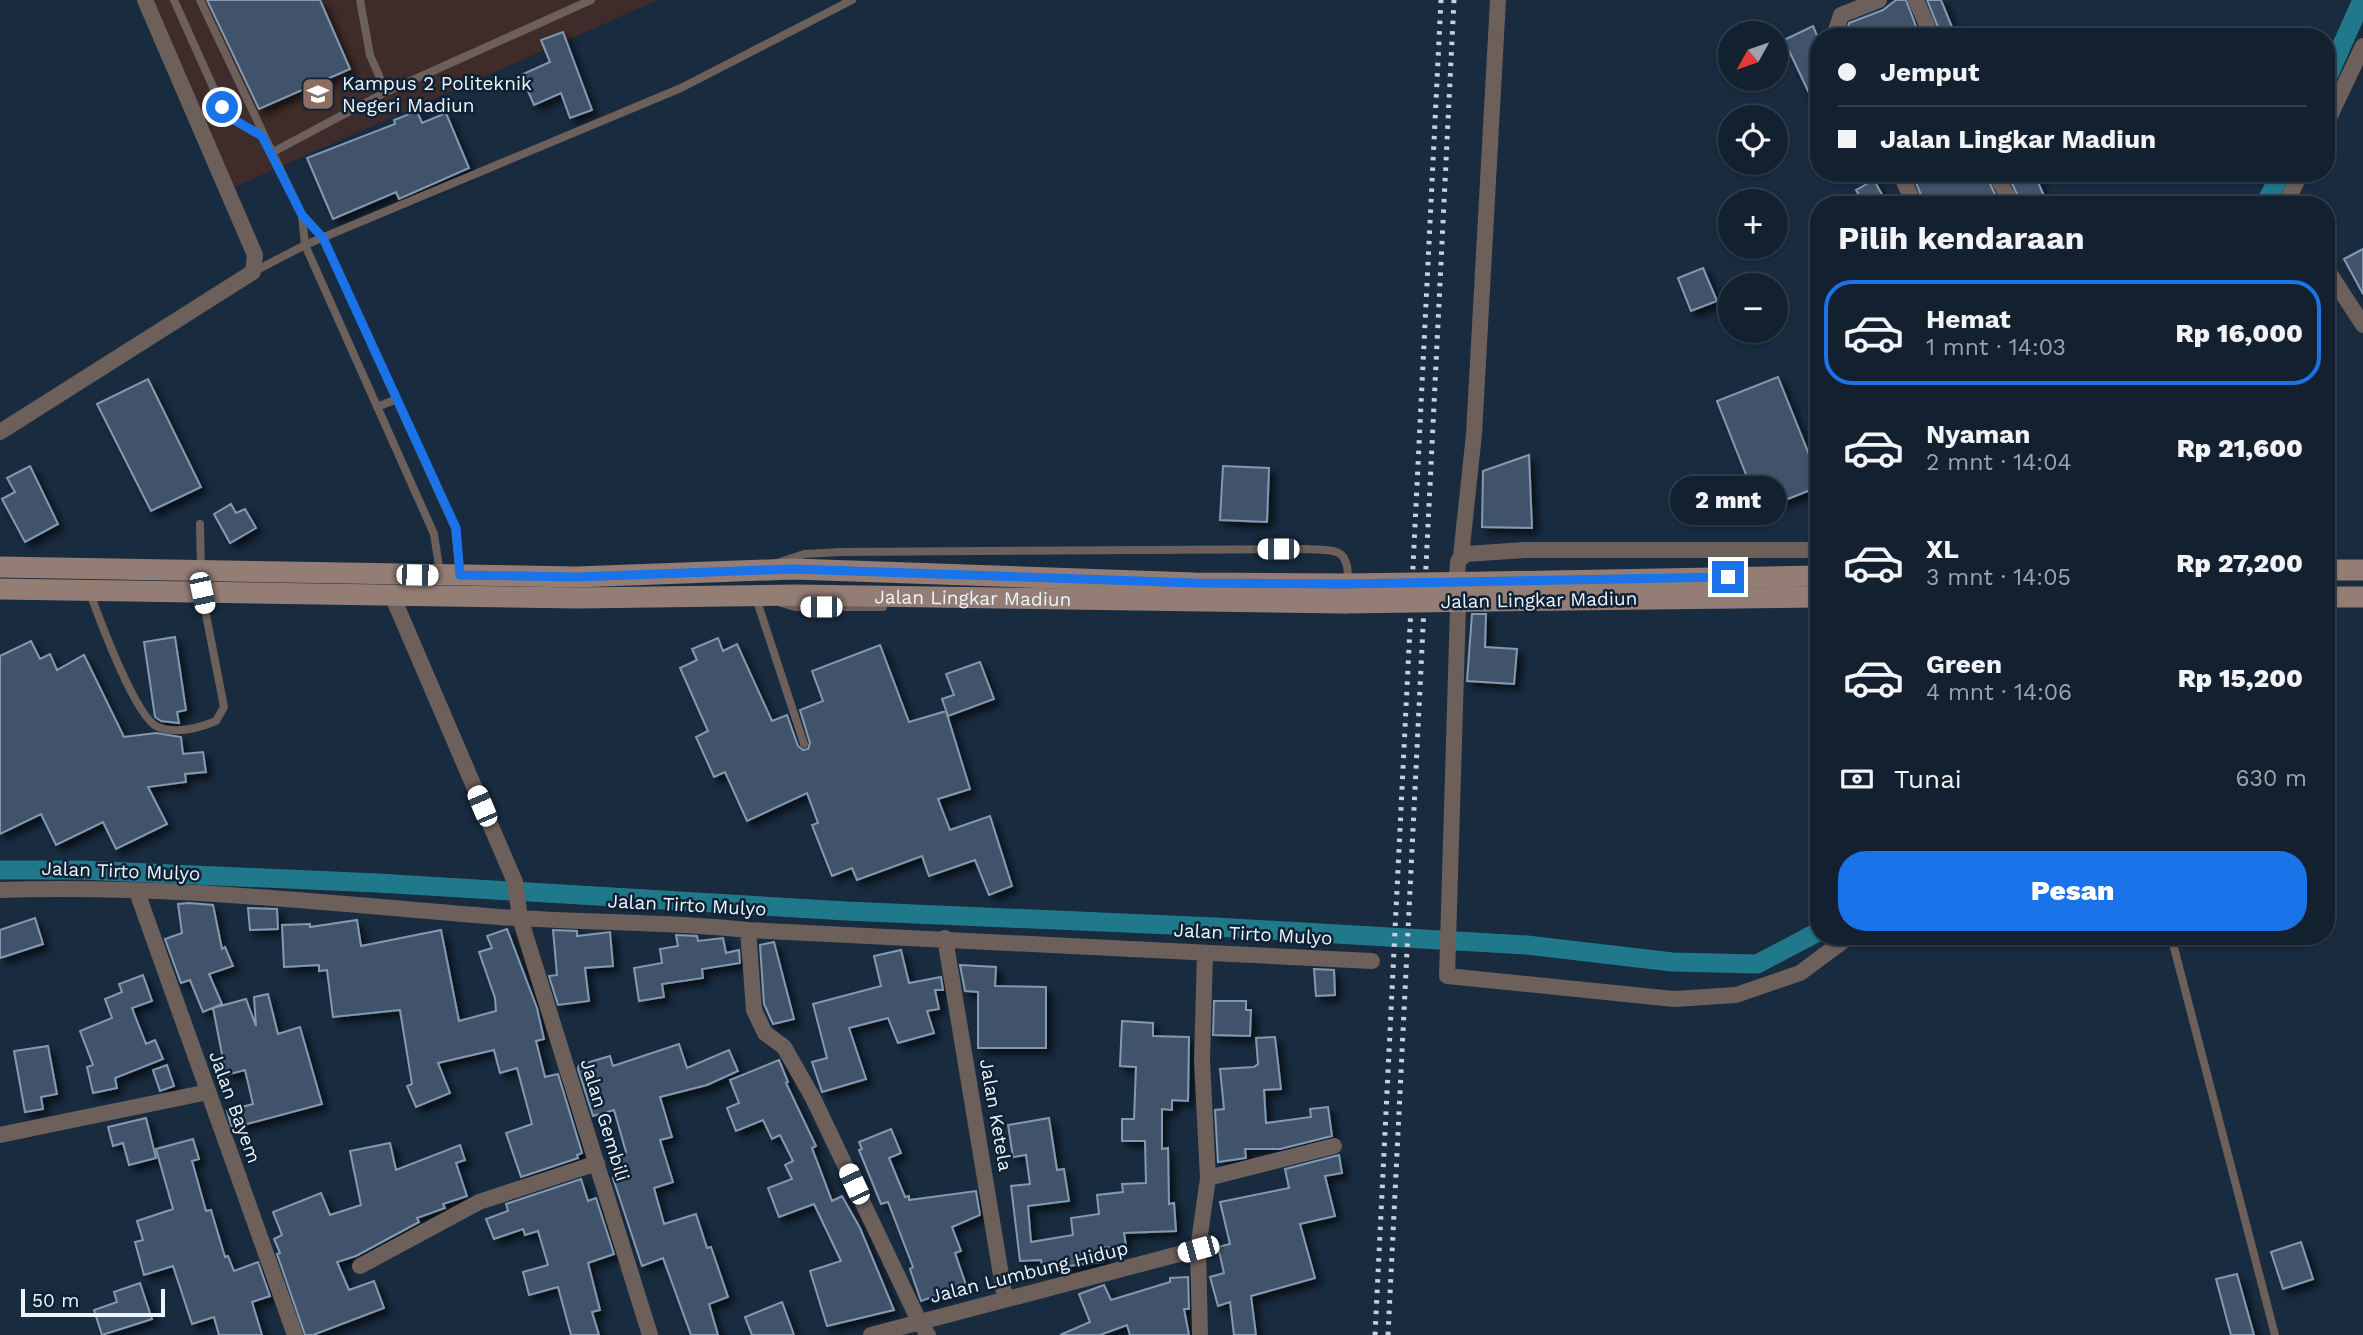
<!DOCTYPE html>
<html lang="id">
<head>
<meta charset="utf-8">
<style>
	body { margin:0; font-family:"Work Sans",sans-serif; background:#1b2837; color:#f1f3f6; height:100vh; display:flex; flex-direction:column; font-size:26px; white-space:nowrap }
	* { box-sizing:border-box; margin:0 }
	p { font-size:23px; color:#9ca3aa }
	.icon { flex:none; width:38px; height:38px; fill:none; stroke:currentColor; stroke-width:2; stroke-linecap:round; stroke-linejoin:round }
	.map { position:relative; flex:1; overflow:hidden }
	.details { position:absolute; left:1810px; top:196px; width:525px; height:749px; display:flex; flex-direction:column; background:#12202f; border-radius:28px; box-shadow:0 2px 5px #0004,0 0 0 2px #313e4b }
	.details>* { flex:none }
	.guide { position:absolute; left:1810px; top:28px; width:525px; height:154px; border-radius:28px; box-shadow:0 2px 5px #0004,0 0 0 2px #313e4b; display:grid; align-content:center; height:154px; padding:0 28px; background:#12202f }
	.needle { width:46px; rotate:230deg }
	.controls { position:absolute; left:1718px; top:21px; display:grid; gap:14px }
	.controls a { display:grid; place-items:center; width:70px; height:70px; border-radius:50%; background:#12202f; box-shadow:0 2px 5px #0004,0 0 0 2px #313e4b; font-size:35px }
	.scale { position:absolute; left:21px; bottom:18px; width:144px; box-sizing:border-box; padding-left:7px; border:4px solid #edf4fc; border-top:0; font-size:19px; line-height:24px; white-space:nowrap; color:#edf4fc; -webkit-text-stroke:5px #0f2134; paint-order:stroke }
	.end { position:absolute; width:32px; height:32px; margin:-16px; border:9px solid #1a73e8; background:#fff; box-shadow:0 0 0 4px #fff }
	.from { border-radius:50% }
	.bubble { position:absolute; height:49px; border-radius:24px; background:#12202f; box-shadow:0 2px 5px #0004,0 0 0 2px #313e4b; font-size:23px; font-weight:800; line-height:49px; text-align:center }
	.car { position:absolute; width:21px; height:42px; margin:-21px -10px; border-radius:9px; box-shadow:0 0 5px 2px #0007; background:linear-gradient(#fff 24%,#345 0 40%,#fff 0 76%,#345 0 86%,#fff 0) }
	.guide b { display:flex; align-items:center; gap:24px; height:66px; font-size:26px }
	.guide b+b { border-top:2px solid #313e4b }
	.guide i { width:18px; height:18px; background:#f1f3f6 }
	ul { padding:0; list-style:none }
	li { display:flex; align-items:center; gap:21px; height:105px; margin:0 14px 10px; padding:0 14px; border:4px solid transparent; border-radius:28px }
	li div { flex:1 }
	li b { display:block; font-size:26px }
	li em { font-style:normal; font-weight:800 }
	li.current { border-color:#1a73e8 }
	li>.icon { width:63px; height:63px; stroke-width:1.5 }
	h2 { padding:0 28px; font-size:32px; line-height:84px }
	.pay { display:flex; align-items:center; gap:18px; height:77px; padding:0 28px; font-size:26px }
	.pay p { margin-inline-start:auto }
	.primary-button { display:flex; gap:14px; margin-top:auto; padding:14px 28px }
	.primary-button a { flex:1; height:80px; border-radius:28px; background:#1a73e8; color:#fff; font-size:28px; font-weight:800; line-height:80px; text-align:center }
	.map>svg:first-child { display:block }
</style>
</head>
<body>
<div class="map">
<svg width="2363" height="1335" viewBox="0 0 2363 1335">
	<defs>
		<filter id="shadow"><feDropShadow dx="5.5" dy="5.5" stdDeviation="3.5" flood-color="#0009"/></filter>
	</defs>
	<rect width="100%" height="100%" fill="#182b3f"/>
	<!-- education -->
	<path fill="#3f2b29" d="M151,0H658L232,188Z"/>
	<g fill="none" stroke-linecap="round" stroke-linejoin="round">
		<!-- canal -->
		<path stroke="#20798b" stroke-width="19" d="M2326,81L2362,0
			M2264,205L2282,173
			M0,870H82L378,883L846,911L1216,927L1527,945L1672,962L1757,964L1818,932"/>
	</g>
	<!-- building -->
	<path fill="#40536a" stroke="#8399b2" stroke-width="2" filter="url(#shadow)" d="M207,0H320L350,69L259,109Z
		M1896,0H1906L1920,37H1845L1849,23L1883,10Z
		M1927,0H1941L1956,37H1942Z
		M1813,26L1818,38V112L1784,40Z
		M563,32L592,110L570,118L561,93L534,105L521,75L550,62L541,40Z
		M417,111L422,123L446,113L469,168L399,199L396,192L333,219L307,158L395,124L394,120Z
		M1912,173H1985L2000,205H1925Z
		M2007,173H2034L2048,205H2022Z
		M1874,180L1885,200L1898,195L1903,205H1865L1856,190Z
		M2363,249V294L2344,259Z
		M1703,268L1717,301L1691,311L1678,278Z
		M1778,377L1818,477V487L1760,510L1717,401Z
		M148,379L201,487L151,511L97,404Z
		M1529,455L1532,528L1482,527L1483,471Z
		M30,466L58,524L25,542L2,499L15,492L7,478Z
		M1223,466L1269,468L1267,522L1220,520Z
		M231,504L236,513L245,509L256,528L230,543L214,514Z
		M1472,614H1486L1485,647L1517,649L1514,684L1467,681Z
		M175,637L186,710L177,712L179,723L161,721L155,717L144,642Z
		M718,638L723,651L737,644L772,721L787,715L798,746L803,750L808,749L810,743L800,710L823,701L812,671L880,645L909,722L946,711L970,789L938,799L950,830L990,816L1012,886L989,895L975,860L929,876L922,856L857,880L852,868L832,876L812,825L818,823L807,793L747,821L725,772L714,777L696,737L708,731L680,668L697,660L692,649Z
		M31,641L40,659L50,654L57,670L84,655L124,737L156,733L181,737L183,754L203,752L206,772L185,774L186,782L148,787L167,824L116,849L103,822L56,845L41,814L0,834V656Z
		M980,662L994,699L948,716L942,699L954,695L946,674Z
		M189,903L213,905L222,949L225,947L233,966L209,974L222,1004L203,1012L190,980L181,983L165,939L182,933L178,904Z
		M248,908L277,909L278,929L250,930Z
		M35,918L43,944L0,958V930Z
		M357,920L361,946L441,930L459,1021L496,1011L495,998L479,952L492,948L487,936L507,929L537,1008L544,1039L536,1041L545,1077L558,1074L582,1153L577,1155L578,1158L521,1177L506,1133L532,1124L517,1068L500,1073L494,1050L438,1063L450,1093L416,1107L407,1086L412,1084L400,1010L333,1017L327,970L319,971V965L284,967L282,925L310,924V927Z
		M553,930L577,931V936L610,932L613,966L585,968L589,1001L558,1005L549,976L557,975Z
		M676,935L697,936L698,941L723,938L726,953L739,950L740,963L702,969L703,978L662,984L664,997L639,1001L634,968L662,963L660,949L678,946Z
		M774,942L794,1019L773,1024L764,1004L760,945Z
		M901,950L909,983L941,977L943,990H935L939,1009L927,1011L934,1033L898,1043L888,1018L849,1028L866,1079L822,1092L812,1062L827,1058L813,1004L881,986L874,956Z
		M960,965L996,967L995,986L1046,987V1048H978V992L965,991Z
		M1314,969L1334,970L1335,995L1316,996Z
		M143,975L152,1001L132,1008L146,1044L155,1040L163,1059L115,1078L117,1088L93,1093L87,1067L93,1065L80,1031L112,1018L105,999L122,992L119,984Z
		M268,994L278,1034L300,1027L322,1104L232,1128L227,1111L253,1104L245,1070L226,1075L213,1008L246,999L256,1026L254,997Z
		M1214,1001H1246V1010H1251L1250,1036L1213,1035Z
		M1122,1021L1153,1023V1036L1189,1037L1188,1101L1172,1100V1110L1162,1109V1149L1168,1148L1169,1204L1174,1203L1176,1231L1124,1233L1126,1246L1101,1248L1103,1262L1043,1269L1041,1260L1020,1261L1011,1186L1030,1184L1026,1155L1013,1157L1008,1125L1049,1118L1057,1170L1064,1169L1069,1201L1028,1206L1031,1242L1073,1235L1071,1218L1099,1214L1097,1195L1123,1192L1122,1184L1146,1183L1145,1141H1122V1119H1134L1136,1067L1120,1066Z
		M1275,1037L1281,1089L1264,1090L1266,1123L1311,1117L1310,1109L1328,1107L1332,1136L1280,1149H1245L1246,1158L1218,1162L1215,1110L1224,1109L1220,1069L1254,1067L1258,1064L1256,1038Z
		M679,1044L687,1068L729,1050L738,1071L707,1085L660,1097L672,1137L660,1140L673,1182L654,1188L664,1224L696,1214L707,1248L711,1247L728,1297L709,1304L718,1335H691L663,1258L642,1266L613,1178H616L610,1156L626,1152L614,1110L593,1116L578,1069L579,1065L610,1056L613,1066Z
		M48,1046L57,1094L41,1097L43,1109L25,1112L14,1051Z
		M779,1060L788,1082L786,1083L816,1146L812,1148L832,1201L842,1196L860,1228L894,1310L827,1326L810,1271L841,1261L814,1204L779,1217L768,1188L792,1179L785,1165L793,1161L780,1135L772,1139L763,1120L736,1131L727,1108L739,1103L730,1080Z
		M167,1065L174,1086L160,1091L153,1070Z
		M146,1118L156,1158L129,1165L123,1143L113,1146L108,1127Z
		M891,1129L901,1153L889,1158L905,1197L909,1196V1200L976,1191L980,1215L952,1227L961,1251L955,1253L966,1285L921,1301L910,1269L913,1267L888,1202L881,1204L859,1150L862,1149L859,1142Z
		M193,1139L199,1159L192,1161L206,1211L211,1210L225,1257L228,1256L234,1271L258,1262L270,1296L252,1302L262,1335H219L214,1317L192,1324L173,1266L144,1275L135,1242L143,1240L137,1221L173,1209L156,1149Z
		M390,1143L396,1170L460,1145L465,1160L456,1163L467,1196L443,1204L445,1208L417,1218L419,1222L356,1256L337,1262L349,1290L374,1281L384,1308L313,1335H305L277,1254L280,1253L274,1239L282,1235L273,1212L321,1193L330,1215L361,1205L350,1151Z
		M1339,1155L1342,1173L1325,1176L1335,1216L1300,1224L1315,1278L1251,1296L1256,1335H1234L1230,1302L1218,1306L1210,1277L1224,1273L1218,1247L1230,1244L1220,1202L1289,1188L1285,1169Z
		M581,1179L588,1201L596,1198L614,1254L588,1263L600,1310L592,1312L599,1335H571L558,1287L529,1295L523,1272L548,1265L538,1231L525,1235L523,1229L494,1239L486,1219L508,1211L506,1204Z
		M2301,1242L2313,1279L2283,1289L2271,1252Z
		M2237,1274L2254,1335H2231L2216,1279Z
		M1188,1277L1189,1309H1184L1189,1335H1130L1127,1325L1100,1335H1060L1090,1322L1079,1294L1104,1285L1111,1300L1170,1282V1278Z
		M140,1283L152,1319L102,1335L94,1310L117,1302L114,1292Z
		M782,1302L794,1335H752L745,1317Z"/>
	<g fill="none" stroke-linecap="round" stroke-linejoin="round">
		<!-- lane -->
		<path stroke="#6d5f5a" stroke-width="8" d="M174,0L222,107L236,121L262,136
			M200,0L302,215L323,238L455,528L460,574
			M360,0L370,55L386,92
			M271,153L386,92L591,0
			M302,215L305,245L434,534L440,573
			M253,272L305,245L681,88L852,0
			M377,407L397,399
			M200,524L201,571
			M777,563L804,554L841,552L1305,549C1334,551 1349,546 1348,581
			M90,593C99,618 136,719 158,727C176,734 199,728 216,721L224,707L202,594
			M756,598L804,744
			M781,603L795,607H883
			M2171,936L2275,1335"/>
		<!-- street -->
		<path stroke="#6d5f5a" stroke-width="16" d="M1916,0L1932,37
			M1834,37L1841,15L1879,0
			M2326,124L2363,46
			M1900,173L1915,205
			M1995,173L2012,205
			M2285,205L2301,173
			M2326,268L2363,325
			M0,432L253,272L255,255L145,0
			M1461,556L1474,434L1498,0
			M1456,591L1458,561L1466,554L1525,550H1818
			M391,593L515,882L520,918L650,1335
			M1458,607L1447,976L1674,999L1736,995L1800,973L1850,936
			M0,890C166,884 334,904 499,917C582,923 665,921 748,930L1372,961
			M137,892L295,1335
			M748,930L754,1010L765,1033L784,1047L813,1098L919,1321L928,1335
			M945,938L1005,1299
			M0,1135L208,1092
			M1208,1178L1334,1146
			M360,1266L479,1202L597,1163
			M871,1335L1198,1249
			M1200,1335L1198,1249L1208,1178L1202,1061L1205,953"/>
		<!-- secondary -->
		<g stroke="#937d75" stroke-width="21">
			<path d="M0,567L576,577L794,569L1195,583L1345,584"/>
			<path d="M2326,570H2363"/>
			<path d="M1491,582L1818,576"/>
			<path id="s1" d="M0,589L579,598L796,595L1345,603"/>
			<path d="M2326,597H2363"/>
			<path d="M1486,601L1818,597"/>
		</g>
		<!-- rail -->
		<path stroke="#c8d1db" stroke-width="5" stroke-dasharray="3.5 7" stroke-linecap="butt" d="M1375,1335L1441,0
			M1388,1335L1454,0"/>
		<!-- secondary-bridge -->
		<path stroke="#937d75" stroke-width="21" d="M1345,584L1491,582
			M1345,603L1486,601"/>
	</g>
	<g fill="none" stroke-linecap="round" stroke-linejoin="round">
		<!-- route -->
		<path stroke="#1a73e8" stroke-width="9" d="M222,107L236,121L262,136L302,215L323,238L456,528L460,575L576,577L794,569L1195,583L1345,584L1728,577"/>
	</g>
	<!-- icons -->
	<defs>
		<symbol id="university-square" viewBox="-11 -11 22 22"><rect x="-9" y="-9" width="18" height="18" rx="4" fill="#8d6e63" stroke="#0f2134"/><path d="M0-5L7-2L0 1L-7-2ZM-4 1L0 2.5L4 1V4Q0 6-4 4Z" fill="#fff"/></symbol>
	</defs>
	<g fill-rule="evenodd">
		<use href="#university-square" x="299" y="75" width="38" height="38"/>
	</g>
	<g text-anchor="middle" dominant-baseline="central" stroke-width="5" stroke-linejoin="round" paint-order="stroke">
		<!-- poi labels -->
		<g font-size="19" fill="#edf4fc" stroke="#0f2134" text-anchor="start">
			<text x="342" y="83">Kampus 2 Politeknik<tspan x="342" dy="22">Negeri Madiun</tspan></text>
		</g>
		<!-- street labels -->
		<g font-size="19" fill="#edf4fc" stroke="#0f2134">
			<text stroke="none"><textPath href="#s1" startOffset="973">Jalan Lingkar Madiun</textPath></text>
			<text transform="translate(1539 600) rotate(-1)">Jalan Lingkar Madiun</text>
			<text transform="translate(121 871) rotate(2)">Jalan Tirto Mulyo</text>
			<text transform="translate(687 905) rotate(3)">Jalan Tirto Mulyo</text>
			<text transform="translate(1253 934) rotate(3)">Jalan Tirto Mulyo</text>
			<text transform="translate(235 1107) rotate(70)">Jalan Bayem</text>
			<text transform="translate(996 1115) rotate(80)">Jalan Ketela</text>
			<text transform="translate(605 1120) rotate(73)">Jalan Gembili</text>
			<text transform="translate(1029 1272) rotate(-14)">Jalan Lumbung Hidup</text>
		</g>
	</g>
</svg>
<div class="controls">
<a><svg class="needle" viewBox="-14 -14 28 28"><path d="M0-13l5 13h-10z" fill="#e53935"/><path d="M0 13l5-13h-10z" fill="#9ca3aa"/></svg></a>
<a><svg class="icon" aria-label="locate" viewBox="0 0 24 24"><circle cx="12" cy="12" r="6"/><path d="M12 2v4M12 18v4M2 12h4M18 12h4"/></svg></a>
<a>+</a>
<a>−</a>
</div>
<div class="scale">50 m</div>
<i class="end from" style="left:222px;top:107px"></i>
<i class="end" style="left:1728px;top:577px"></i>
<div class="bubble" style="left:1670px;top:476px;width:116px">2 mnt</div>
<i class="car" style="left:1278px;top:549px;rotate:270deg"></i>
<i class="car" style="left:417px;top:575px;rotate:91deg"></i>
<i class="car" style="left:202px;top:593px;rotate:168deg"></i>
<i class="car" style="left:821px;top:607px;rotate:270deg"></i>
<i class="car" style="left:482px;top:806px;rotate:337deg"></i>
<i class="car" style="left:854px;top:1184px;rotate:335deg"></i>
<i class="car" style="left:1198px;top:1249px;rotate:255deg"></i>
<div class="guide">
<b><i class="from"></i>Jemput</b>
<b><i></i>Jalan Lingkar Madiun</b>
</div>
<section class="details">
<h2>Pilih kendaraan</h2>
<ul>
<li class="current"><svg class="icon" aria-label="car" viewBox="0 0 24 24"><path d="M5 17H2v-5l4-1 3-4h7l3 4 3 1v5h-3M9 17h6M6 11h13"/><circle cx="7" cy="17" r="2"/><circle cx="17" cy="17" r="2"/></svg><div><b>Hemat</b><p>1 mnt · 14:03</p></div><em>Rp 16,000</em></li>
<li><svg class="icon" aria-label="car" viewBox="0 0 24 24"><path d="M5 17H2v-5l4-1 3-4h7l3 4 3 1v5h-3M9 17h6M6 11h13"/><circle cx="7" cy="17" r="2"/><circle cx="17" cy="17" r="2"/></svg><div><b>Nyaman</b><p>2 mnt · 14:04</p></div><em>Rp 21,600</em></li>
<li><svg class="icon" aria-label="car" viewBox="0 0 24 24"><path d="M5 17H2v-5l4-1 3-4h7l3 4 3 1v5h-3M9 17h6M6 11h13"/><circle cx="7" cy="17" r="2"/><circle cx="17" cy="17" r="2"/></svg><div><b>XL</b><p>3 mnt · 14:05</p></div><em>Rp 27,200</em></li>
<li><svg class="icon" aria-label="car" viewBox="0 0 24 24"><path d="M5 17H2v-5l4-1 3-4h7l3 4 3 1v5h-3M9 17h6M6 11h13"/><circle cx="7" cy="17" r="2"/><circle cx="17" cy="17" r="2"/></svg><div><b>Green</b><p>4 mnt · 14:06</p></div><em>Rp 15,200</em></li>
</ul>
<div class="pay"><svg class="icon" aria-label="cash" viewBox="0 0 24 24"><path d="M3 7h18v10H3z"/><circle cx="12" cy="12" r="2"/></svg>Tunai<p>630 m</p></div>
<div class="primary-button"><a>Pesan</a></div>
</section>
</div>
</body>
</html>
